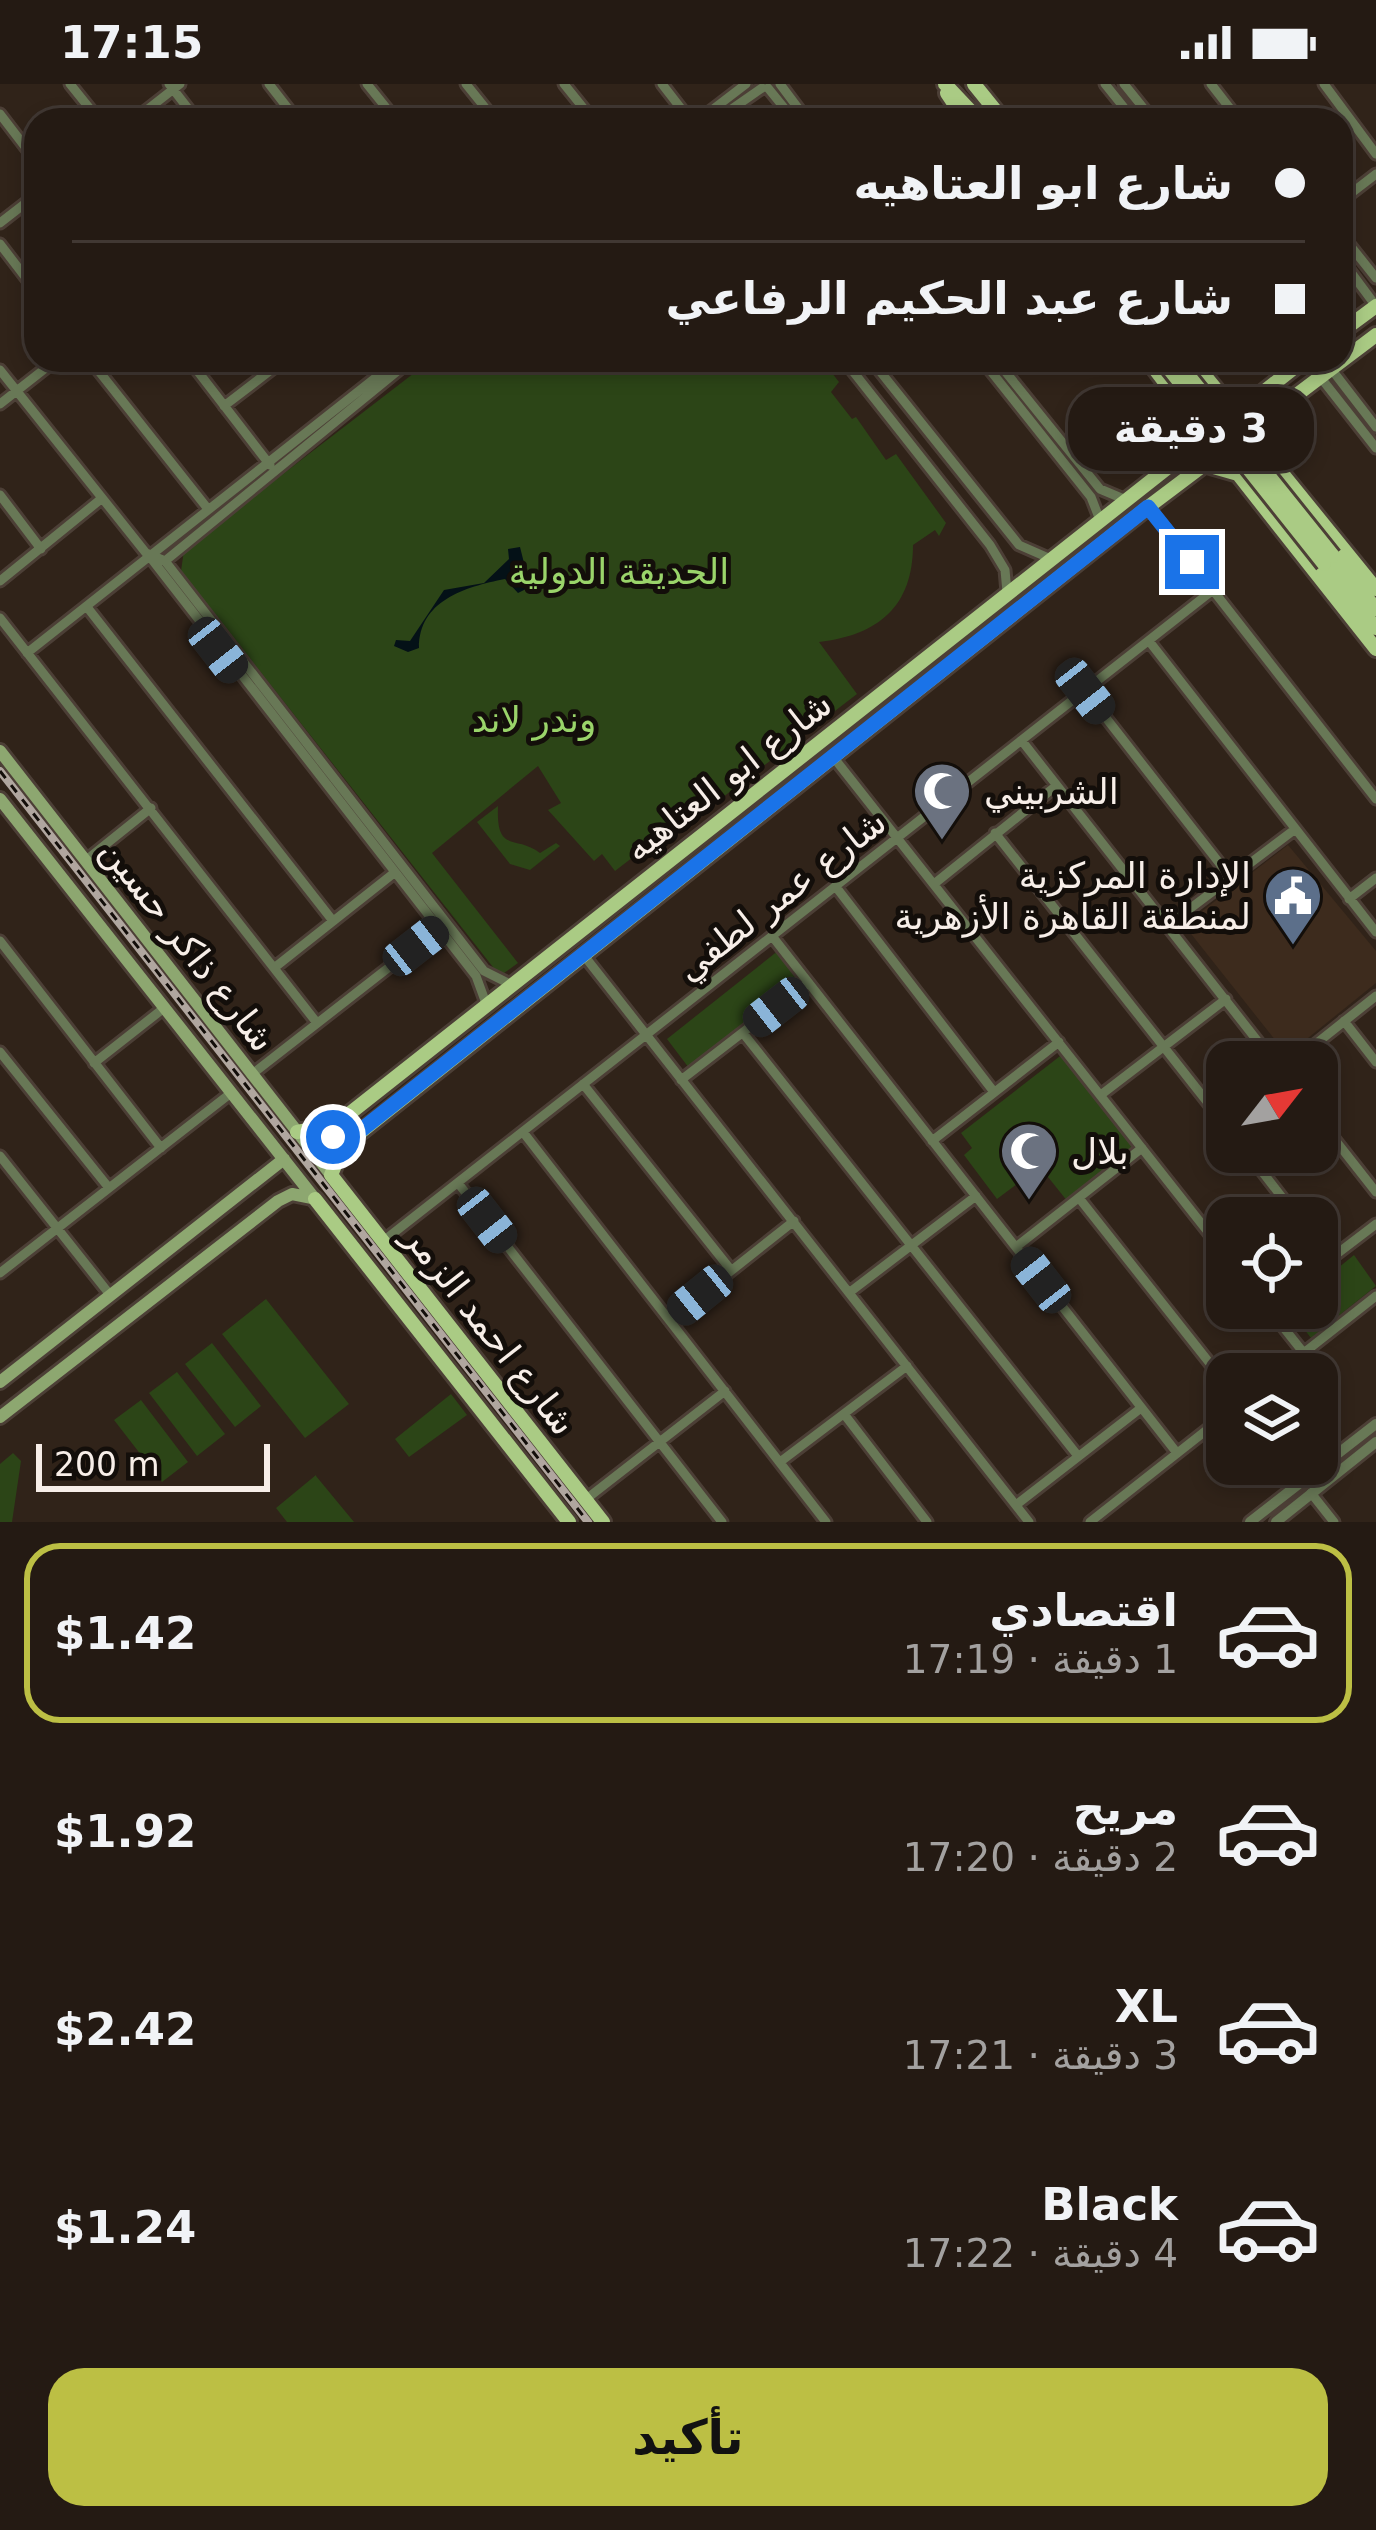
<!DOCTYPE html>
<html lang="ar">
<head>
<meta charset="utf-8">
<style>
	body { margin:0; font-family:"DejaVu Sans",Vazirmatn,sans-serif; background:#302721; color:#f1f3f6; direction:rtl; height:100vh; display:flex; flex-direction:column; font-size:45px; white-space:nowrap }
	* { box-sizing:border-box; margin:0 }
	p { font-size:39px; color:#a3a1a0 }
	.icon { flex:none; width:66px; height:66px; fill:none; stroke:currentColor; stroke-width:2; stroke-linecap:round; stroke-linejoin:round }
	.map { position:relative; height:1438px; overflow:hidden; direction:ltr }
	.side { display:flex; flex-direction:column; background:#241a13; flex:1 }
	.side>* { flex:none }
	.banner { position:absolute; left:24px; top:24px; width:1329px; height:264px; border-radius:36px; box-shadow:0 6px 18px #0003,0 0 0 3px #413833; direction:rtl; display:grid; align-content:center; height:264px; padding:0 48px; background:#241a13 }
	.needle { width:78px; rotate:59deg }
	.controls { position:absolute; left:1206px; top:957px; display:grid; gap:24px }
	.controls a { display:grid; place-items:center; width:132px; height:132px; border-radius:24px; background:#241a13; box-shadow:0 6px 18px #0003,0 0 0 3px #413833; font-size:60px }
	.scale { position:absolute; left:36px; bottom:30px; width:234px; box-sizing:border-box; padding-left:12px; border:6px solid #f7eee8; border-top:0; font-size:33px; line-height:42px; white-space:nowrap; color:#f7eee8; -webkit-text-stroke:9px #130e0a; paint-order:stroke }
	.end { position:absolute; width:54px; height:54px; margin:-27px; border:15px solid #1a73e8; background:#fff; box-shadow:0 0 0 6px #fff }
	.from { border-radius:50% }
	.bubble { position:absolute; height:84px; border-radius:36px; background:#241a13; box-shadow:0 6px 18px #0003,0 0 0 3px #413833; font-size:39px; font-weight:800; line-height:84px; text-align:center; direction:rtl }
	.car { position:absolute; width:36px; height:72px; margin:-36px -18px; border-radius:15px; box-shadow:0 0 9px 3px #0007; background:linear-gradient(#222 24%,#8ab4d8 0 40%,#222 0 76%,#8ab4d8 0 86%,#222 0) }
	.banner b { display:flex; align-items:center; gap:42px; height:114px; font-size:45px }
	.banner b+b { border-top:3px solid #413833 }
	.banner i { width:30px; height:30px; background:#f1f3f6 }
	ul { padding:21px 0 0; list-style:none }
	li { display:flex; align-items:center; gap:36px; height:180px; margin:0 24px 18px; padding:0 24px; border:6px solid transparent; border-radius:36px }
	li div { flex:1 }
	li b { display:block; font-size:45px }
	li em { font-style:normal; font-weight:800 }
	li.on { border-color:#bcbf44 }
	li>.icon { width:108px; height:108px; stroke-width:1.5 }
	.primary-button { display:flex; gap:24px; margin-top:auto; padding:24px 48px }
	.primary-button a { flex:1; height:138px; border-radius:36px; background:#bcbf44; color:#111; font-size:48px; font-weight:800; line-height:138px; text-align:center }
	.status { display:flex; justify-content:space-between; align-items:center; height:84px; padding:0 60px; background:#241a13; direction:ltr }
	.status svg { height:33px; fill:currentColor }
	.map>svg:first-child { display:block }
</style>
</head>
<body>
<div class="status"><b>17:15</b><svg viewBox="0 0 49 12"><path d="M0 12V9h3v3zM5 12V6h3v6zM10 12V3h3v9zM15 12V0h3v12zM26 1h20v11H26zM47 4h2v5h-2z"/></svg></div>
<div class="map">
<svg width="1376" height="1438" viewBox="0 0 1376 1438">
	<rect width="100%" height="100%" fill="#302319"/>
	<!-- built -->
	<path fill="#3d2b1d" d="M1288,761L1376,867V899L1287,971L1188,846V838Z"/>
	<!-- green -->
	<path fill="#2c4517" d="M431,276H822L839,298L831,308L852,335L856,333L886,376L896,370L946,439L939,452L935,446L913,461C913,522 879,551 819,558L857,610L692,737L685,733L615,787L602,770L594,777L548,726L561,719L538,682L432,769L518,879L500,892L181,487L184,466Z
		M498,722C496,771 516,750 540,769L556,759L560,762L530,786L510,780L477,738Z
		M779,866L803,899L692,988L667,955Z
		M1064,969L1137,1065L1068,1118L1040,1083L997,1115L964,1071L972,1064L961,1049Z
		M1354,1171L1376,1202L1311,1254L1288,1224H1317V1201Z
		M266,1215L349,1320L305,1354L222,1250Z
		M212,1259L261,1322L235,1343L185,1280Z
		M177,1288L225,1350L197,1372L149,1309Z
		M451,1310L467,1331L409,1373L395,1355Z
		M141,1316L188,1378L162,1398L114,1336Z
		M13,1369L21,1377L12,1438H0V1380Z
		M316,1391V1392L354,1438H287L276,1424Z"/>
	<!-- water -->
	<path fill="#041117" d="M520,463L530,503L518,509L505,495C464,503 419,517 419,564L408,568L394,562L396,556L410,557L444,506L484,499L509,475L508,465Z"/>
	<g fill="none" stroke-linecap="round" stroke-linejoin="round">
		<defs>
			<path id="minor" d="M70,0L99,36
				M169,0L197,36
				M269,0L297,36
				M367,0L396,36
				M466,0L495,36
				M564,0L593,36
				M662,0L690,36
				M780,0L807,36
				M1105,0L1134,36
				M1124,0L1153,36
				M1211,0L1239,36
				M1324,0L1376,70
				M768,4L794,36
				M0,30L36,77
				M134,36L180,0
				M699,36L746,0
				M716,36L762,4
				M1341,117L1376,90
				M0,139L36,111
				M1341,150L1376,194
				M0,160L36,207
				M1341,175L1376,222
				M90,276L208,425
				M189,276L270,381
				M844,276L990,461L1005,486L1007,508
				M871,276L1019,461L1051,475
				M982,276L1091,413L1100,436
				M996,276L1100,405L1126,416
				M0,286L146,469L165,477L484,887L512,901
				M1332,286L1376,343
				M1321,294L1376,364
				M0,320L56,276
				M224,322L284,276
				M0,411L41,465
				M1148,423L1376,715
				M150,473L476,892L487,922
				M165,477L411,276
				M0,497L101,415
				M87,523L333,837
				M0,534L317,939
				M1149,557L1376,848
				M27,569L398,276
				M1085,607L1231,794
				M1022,657L1274,978
				M834,674L1227,1172
				M995,749L1227,1043
				M85,777L151,724
				M934,800L1056,702
				M836,803L994,1008
				M1349,815L1376,794
				M1167,842L1294,746
				M772,852L1177,1369
				M0,857L161,1064
				M582,869L1029,1438
				M274,884L394,789
				M1344,937L1376,978
				M743,949L1078,1372
				M0,968L109,1104
				M1293,978L1376,912
				M94,979L164,924
				M251,991L438,845
				M681,996L808,898
				M583,1000L731,1186
				M1102,1010L1226,915
				M1317,1033L1376,1108
				M523,1048L826,1438
				M932,1057L1059,958
				M1247,1068L1298,1134
				M0,1072L111,1212
				M458,1099L722,1438
				M1079,1114L1227,1301
				M382,1158L1213,506
				M1317,1158L1330,1175
				M1016,1163L1142,1064
				M1317,1185L1376,1140
				M0,1189L231,1009
				M850,1208L976,1112
				M1268,1224L1303,1268
				M669,1236L794,1137
				M1277,1290L1376,1212
				M844,1330L927,1438
				M780,1378L907,1282
				M1311,1409L1334,1438
				M585,1416L725,1307
				M1016,1421L1141,1324
				M1090,1438L1227,1330"/>
			<path id="tertiary" d="M1250,1438L1376,1340
				M1276,1438L1376,1358"/>
			<path id="secondary" d="M0,667L331,1091
				M0,715L315,1115
				M0,1298L284,1075
				M0,1333L278,1117L292,1110L312,1114"/>
			<path id="primary" d="M945,0L979,36
				M974,0L1003,36
				M947,9L965,36
				M1341,248L1376,222
				M1148,276L1189,330L1191,366
				M1192,276L1223,314L1248,320
				M1264,339V360L1272,377L1376,505
				M1210,382L1238,390L1376,565
				M1333,472L1376,525
				M1324,480L1376,544
				M297,1048L335,1041L1304,276
				M315,1115L569,1438
				M603,1438L331,1091L343,1062L1148,423L1376,251"/>
		</defs>
		<!-- minor casing -->
		<use href="#minor" stroke="#4c3f36" stroke-width="15"/>
		<!-- tertiary casing -->
		<use href="#tertiary" stroke="#4c3f36" stroke-width="16"/>
		<!-- secondary casing -->
		<use href="#secondary" stroke="#4c3f36" stroke-width="18"/>
		<!-- primary casing -->
		<use href="#primary" stroke="#4c3f36" stroke-width="20"/>
		<!-- minor -->
		<use href="#minor" stroke="#687856" stroke-width="9"/>
		<!-- tertiary -->
		<use href="#tertiary" stroke="#687856" stroke-width="10"/>
		<!-- secondary -->
		<use href="#secondary" stroke="#8da770" stroke-width="12"/>
		<!-- primary -->
		<use href="#primary" stroke="#aacb84" stroke-width="14"/>
		<defs>
			<path id="rail" d="M0,687L588,1438"/>
		</defs>
		<!-- rail casing -->
		<use href="#rail" stroke="#b0a69f" stroke-width="8"/>
		<!-- rail -->
		<use href="#rail" stroke="#130e0a" stroke-width="3" stroke-dasharray="9" stroke-linecap="butt"/>
		<defs>
			<path id="primary-bridge" d="M1162,276L1324,480
				M1176,276L1333,472"/>
		</defs>
		<!-- primary-bridge casing -->
		<use href="#primary-bridge" stroke="#4c3f36" stroke-width="20" stroke-linecap="butt"/>
		<!-- primary-bridge -->
		<use href="#primary-bridge" stroke="#aacb84" stroke-width="14"/>
	</g>
	<g fill="none" stroke-linecap="round" stroke-linejoin="round">
		<!-- route -->
		<path stroke="#1a73e8" stroke-width="15" d="M333,1053L346,1058L1148,423L1192,478"/>
	</g>
	<!-- icons -->
	<defs>
		<symbol id="mosque-pin" viewBox="-11 -11 22 30"><path d="M0 17L-7.5 6A9.5 9.5 0 1 1 7.5 6Z" fill="#6b7280" stroke="#130e0a"/><path d="M3.5-4.9A6 6 0 1 0 3.5 4.9A5 5 0 1 1 3.5-4.9Z" fill="#fff"/></symbol>
		<symbol id="civic-pin" viewBox="-11 -11 22 30"><path d="M0 17L-7.5 6A9.5 9.5 0 1 1 7.5 6Z" fill="#5c6f8a" stroke="#130e0a"/><path d="M-.6-6.5H3V-4.5H.6V-3L4-1V1h2V6H-6V1h2V-1L-.6-3ZM-1.2 2.5V6h2.4V2.5Z" fill="#fff"/></symbol>
	</defs>
	<g fill-rule="evenodd">
		<use href="#mosque-pin" x="909" y="674" width="66" height="90"/>
		<use href="#civic-pin" x="1260" y="779" width="66" height="90"/>
		<use href="#mosque-pin" x="996" y="1034" width="66" height="90"/>
	</g>
	<g text-anchor="middle" dominant-baseline="central" stroke-width="10" stroke-linejoin="round" paint-order="stroke">
		<!-- park labels -->
		<g font-size="36" fill="#9ad46a" stroke="#130e0a">
			<text x="619" y="487">الحديقة الدولية</text>
			<text x="534" y="635">وندر لاند</text>
		</g>
		<!-- street labels -->
		<g font-size="36" fill="#f7eee8" stroke="#130e0a">
			<text transform="translate(728 692) rotate(-38)">شارع ابو العتاهيه</text>
			<text transform="translate(781 811) rotate(-38)">شارع عمر لطفي</text>
			<text transform="translate(188 861) rotate(52)">شارع ذاكر حسين</text>
			<text transform="translate(490 1246) rotate(52)">شارع احمد الزمر</text>
		</g>
		<!-- poi labels -->
		<g font-size="36" fill="#f7eee8" stroke="#130e0a" text-anchor="start">
			<text x="984" y="707">الشربيني</text>
			<text x="1251" y="791" text-anchor="end">الإدارة المركزية<tspan x="1251" dy="41">لمنطقة القاهرة الأزهرية</tspan></text>
			<text x="1071" y="1067">بلال</text>
		</g>
	</g>
</svg>
<div class="controls">
<a><svg class="needle" viewBox="-14 -14 28 28"><path d="M0-13l5 13h-10z" fill="#e53935"/><path d="M0 13l5-13h-10z" fill="#a3a1a0"/></svg></a>
<a><svg class="icon" aria-label="locate" viewBox="0 0 24 24"><circle cx="12" cy="12" r="6"/><path d="M12 2v4M12 18v4M2 12h4M18 12h4"/></svg></a>
<a><svg class="icon" aria-label="layers" viewBox="0 0 24 24"><path d="M12 4l9 5-9 5-9-5zM3 14l9 5 9-5"/></svg></a>
</div>
<div class="scale">200 m</div>
<i class="end from" style="left:333px;top:1053px"></i>
<i class="end" style="left:1192px;top:478px"></i>
<div class="bubble" style="left:1068px;top:303px;width:246px">3 دقيقة</div>
<i class="car" style="left:218px;top:566px;rotate:142deg"></i>
<i class="car" style="left:1085px;top:607px;rotate:142deg"></i>
<i class="car" style="left:416px;top:862px;rotate:52deg"></i>
<i class="car" style="left:776px;top:923px;rotate:232deg"></i>
<i class="car" style="left:487px;top:1136px;rotate:142deg"></i>
<i class="car" style="left:1041px;top:1196px;rotate:322deg"></i>
<i class="car" style="left:700px;top:1211px;rotate:231deg"></i>
<div class="banner">
<b><i class="from"></i>شارع ابو العتاهيه</b>
<b><i></i>شارع عبد الحكيم الرفاعي</b>
</div>
</div>
<section class="side">
<ul>
<li class="on"><svg class="icon" aria-label="car" viewBox="0 0 24 24"><path d="M5 17H2v-5l4-1 3-4h7l3 4 3 1v5h-3M9 17h6M6 11h13"/><circle cx="7" cy="17" r="2"/><circle cx="17" cy="17" r="2"/></svg><div><b>اقتصادي</b><p>1 دقيقة · 17:19</p></div><em>$1.42</em></li>
<li><svg class="icon" aria-label="car" viewBox="0 0 24 24"><path d="M5 17H2v-5l4-1 3-4h7l3 4 3 1v5h-3M9 17h6M6 11h13"/><circle cx="7" cy="17" r="2"/><circle cx="17" cy="17" r="2"/></svg><div><b>مريح</b><p>2 دقيقة · 17:20</p></div><em>$1.92</em></li>
<li><svg class="icon" aria-label="car" viewBox="0 0 24 24"><path d="M5 17H2v-5l4-1 3-4h7l3 4 3 1v5h-3M9 17h6M6 11h13"/><circle cx="7" cy="17" r="2"/><circle cx="17" cy="17" r="2"/></svg><div><b>XL</b><p>3 دقيقة · 17:21</p></div><em>$2.42</em></li>
<li><svg class="icon" aria-label="car" viewBox="0 0 24 24"><path d="M5 17H2v-5l4-1 3-4h7l3 4 3 1v5h-3M9 17h6M6 11h13"/><circle cx="7" cy="17" r="2"/><circle cx="17" cy="17" r="2"/></svg><div><b>Black</b><p>4 دقيقة · 17:22</p></div><em>$1.24</em></li>
</ul>
<div class="primary-button"><a>تأكيد</a></div>
</section>
</body>
</html>
